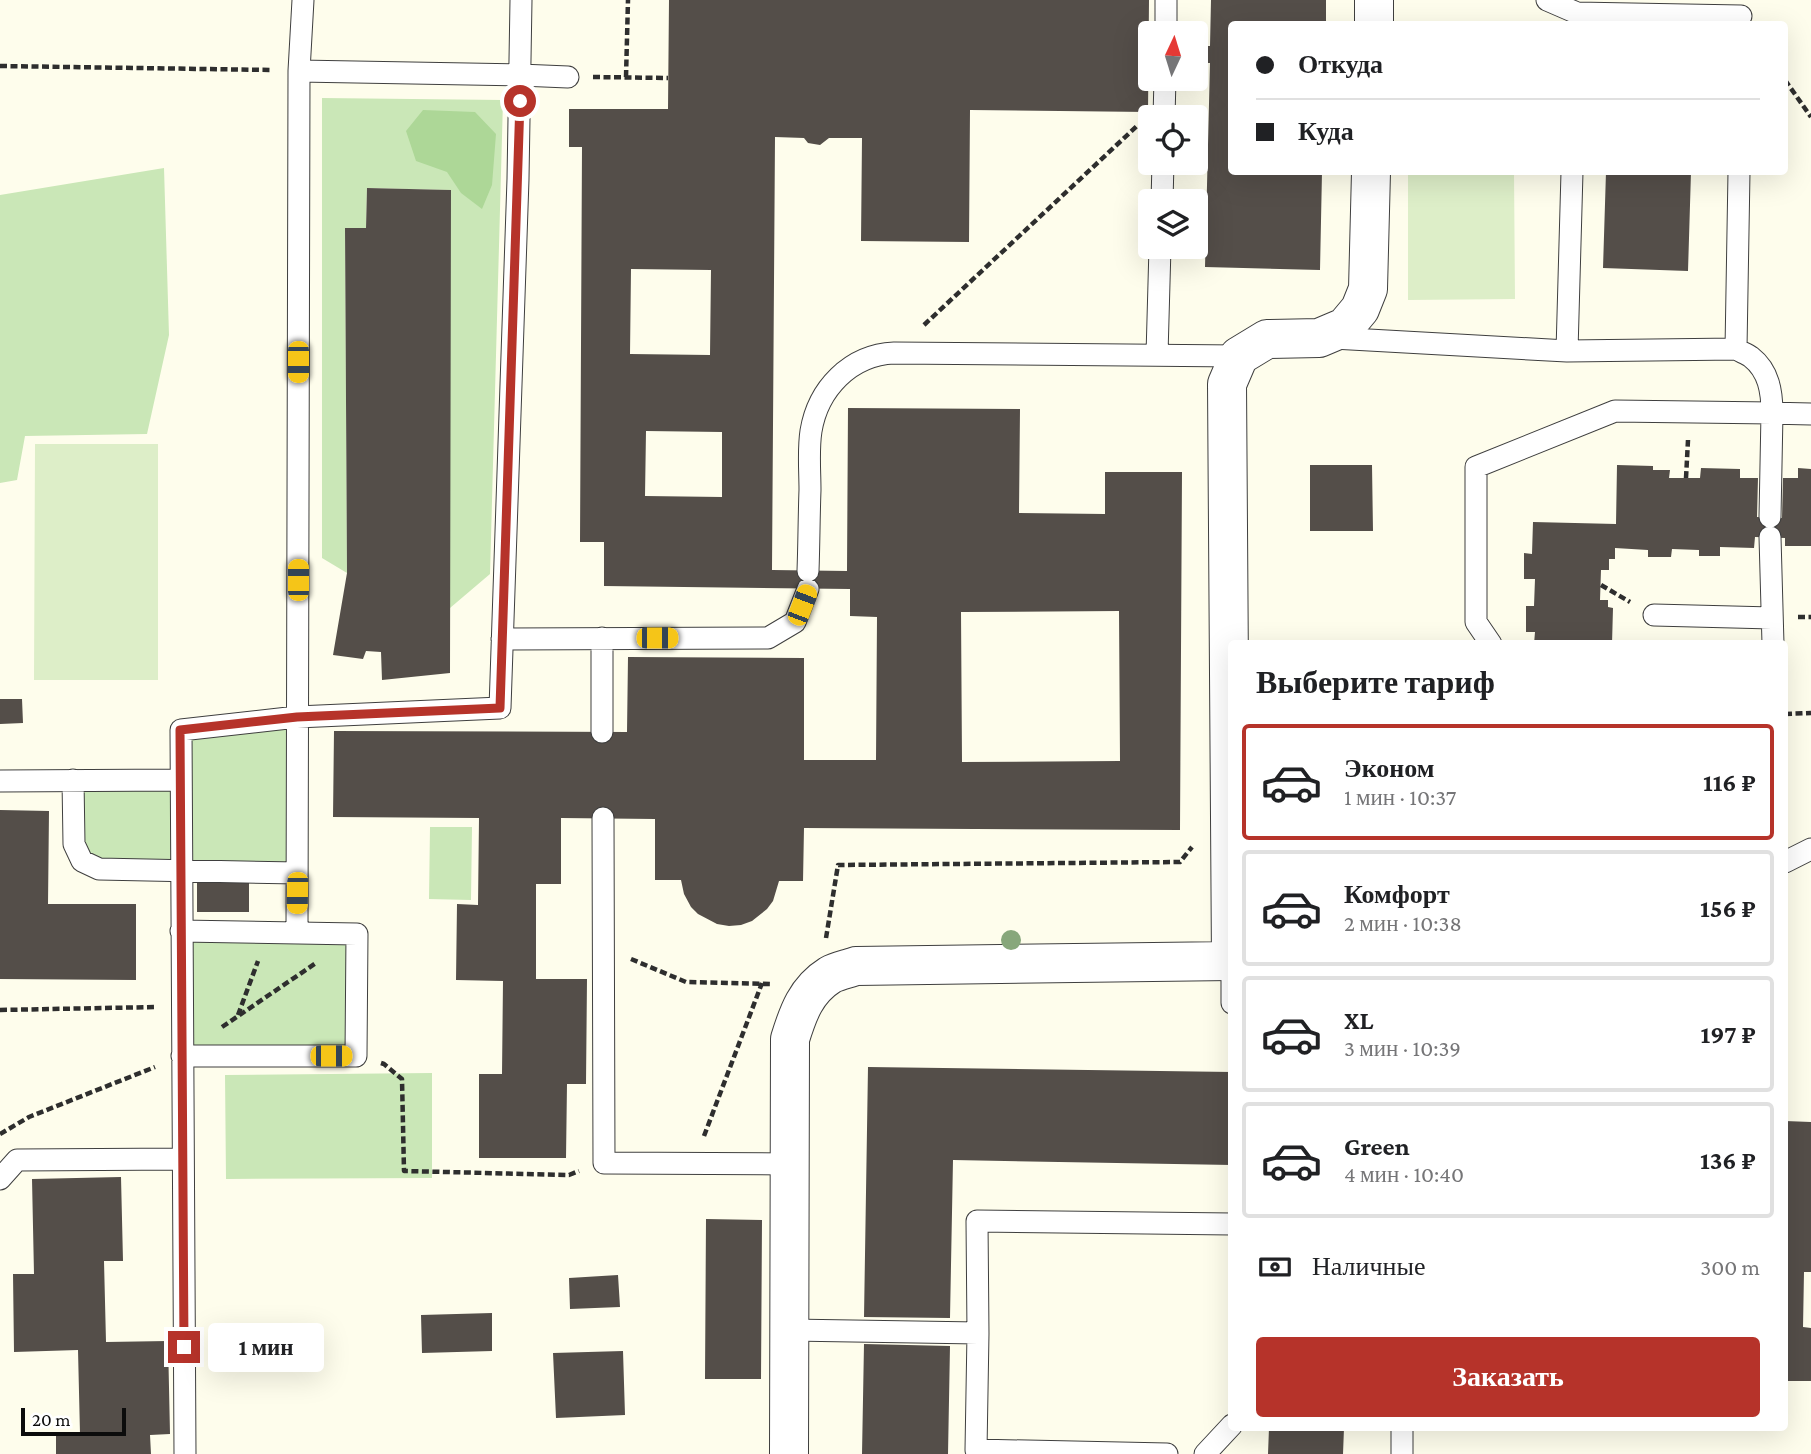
<!DOCTYPE html>
<html lang="ru">
<head>
<meta charset="utf-8">
<style>
	body { margin:0; font-family:"Crimson Pro",serif; background:#f2f2f2; color:#202124; height:100vh; display:flex; flex-direction:column; font-size:26px; white-space:nowrap }
	* { box-sizing:border-box; margin:0 }
	p { font-size:23px; color:#757577 }
	.icon { flex:none; width:38px; height:38px; fill:none; stroke:currentColor; stroke-width:2; stroke-linecap:round; stroke-linejoin:round }
	.map { position:relative; flex:1; overflow:hidden }
	.side { position:absolute; left:1228px; top:640px; width:560px; height:791px; display:flex; flex-direction:column; background:#fff; border-radius:7px; box-shadow:0 7px 28px #0002 }
	.side>* { flex:none }
	.top-card { position:absolute; left:1228px; top:21px; width:560px; height:154px; border-radius:7px; box-shadow:0 7px 28px #0002; display:grid; align-content:center; height:154px; padding:0 28px; background:#fff }
	.needle { width:46px; rotate:4deg }
	.controls { position:absolute; left:1138px; top:21px; display:grid; gap:14px }
	.controls a { display:grid; place-items:center; width:70px; height:70px; border-radius:7px; background:#fff; box-shadow:0 7px 28px #0002; font-size:35px }
	.scale { position:absolute; left:21px; bottom:18px; width:105px; box-sizing:border-box; padding-left:7px; border:4px solid #0c0c0c; border-top:0; font-size:19px; line-height:24px; white-space:nowrap; color:#0c0c0c; -webkit-text-stroke:5px #fff; paint-order:stroke }
	.end { position:absolute; width:32px; height:32px; margin:-16px; border:9px solid #b6332a; background:#fff; box-shadow:0 0 0 4px #fff }
	.from { border-radius:50% }
	.bubble { position:absolute; height:49px; border-radius:7px; background:#fff; box-shadow:0 7px 28px #0002; font-size:23px; font-weight:700; line-height:49px; text-align:center }
	.car { position:absolute; width:21px; height:42px; margin:-21px -10px; border-radius:9px; box-shadow:0 0 5px 2px #0007; background:linear-gradient(#f5c518 24%,#345 0 40%,#f5c518 0 76%,#345 0 86%,#f5c518 0) }
	.top-card b { display:flex; align-items:center; gap:24px; height:66px; font-size:26px }
	.top-card b+b { border-top:2px solid #e0e0e0 }
	.top-card i { width:18px; height:18px; background:#202124 }
	ul { padding:0; list-style:none }
	li { display:flex; align-items:center; gap:21px; height:116px; margin:0 14px 10px; padding:0 14px; border:4px solid #e0e0e0; border-radius:7px }
	li div { flex:1 }
	li b { display:block; font-size:26px }
	li em { font-style:normal; font-weight:700 }
	li.on { border-color:#b6332a }
	li>.icon { width:63px; height:63px; stroke-width:1.5 }
	h2 { padding:0 28px; font-size:32px; line-height:84px }
	.pay { display:flex; align-items:center; gap:18px; height:77px; padding:0 28px; font-size:26px }
	.pay p { margin-inline-start:auto }
	.button { display:flex; gap:14px; margin-top:auto; padding:14px 28px }
	.button a { flex:1; height:80px; border-radius:7px; background:#b6332a; color:#fff; font-size:28px; font-weight:700; line-height:80px; text-align:center }
	.map>svg:first-child { display:block }
</style>
</head>
<body>
<div class="map">
<svg width="1811" height="1454" viewBox="0 0 1811 1454">
	<rect width="100%" height="100%" fill="#fefdec"/>
	<!-- green -->
	<path fill="#cae7b7" d="M322,98L503,100L490,574L450,608V190L367,188L366,228L345,229L347,573L322,558Z
		M164,168L169,335L147,434L25,436L17,480L0,483V195Z
		M297,717V873L82,861L73,780H180L181,730Z
		M430,827H472L471,900L429,899Z
		M181,931L357,934L356,1056H182Z
		M432,1073V1178L226,1179L225,1075Z"/>
	<!-- forest -->
	<path fill="#add797" d="M423,110L475,112L496,134L492,185L482,209L461,193L447,172L416,161L406,131Z"/>
	<!-- pitch -->
	<path fill="#ddeec8" d="M1408,172H1514L1515,299L1408,300Z
		M35,444H158V680H34Z"/>
	<!-- building -->
	<path fill="#544e49" fill-rule="evenodd" d="M669,0H1149L1148,112L970,110L969,242L861,241L862,138H829L820,145L808,143L804,138L775,137L772,570L847,571L848,408L1020,409L1019,513L1105,514V472H1182L1180,830L804,828L803,881H779L773,901L767,909L752,921L741,925L729,926L717,924L698,914L691,907L684,894L681,880H655V819L561,818V884H536V979H587L586,1084H567L566,1158H479V1074H502L503,981L456,980L457,904L478,905L479,818L333,817L334,731L627,732L628,657L804,658V760H876L877,617L850,616V589L604,586V542H580L582,147H569V109H668ZM631,269L711,270L710,355L630,354ZM646,431L722,432V497L645,496ZM1119,611L1120,761L962,762L961,612Z
		M1211,0H1326V24H1232V172H1322L1320,270L1205,267L1210,63H1195V46H1210Z
		M1606,172H1691L1688,271L1603,268Z
		M367,188L451,190L450,673L382,680L381,652L366,651L363,659L333,655L347,573L345,228H366Z
		M1310,465H1372L1373,531H1310Z
		M1617,465L1653,466V470H1670L1669,478H1700L1701,468L1740,469V478H1758L1757,517L1782,518L1783,478H1798V468L1811,469V546H1785V538L1755,537L1754,548L1720,547V556H1699V550L1672,549L1671,557H1648V550L1615,548V559H1609V570H1601L1600,600H1608V607L1613,608L1612,644H1534L1535,632H1526V606H1534L1535,579H1524V553L1532,554L1533,522L1616,524Z
		M0,699H22L23,723L0,724Z
		M0,810L49,811L48,904H136V980L0,979Z
		M197,881H249V912H197Z
		M868,1067L1232,1072V1165L953,1160L950,1318L864,1317Z
		M1785,1121L1811,1122V1272H1804L1803,1327L1811,1328V1381H1787V1367H1785Z
		M121,1177L123,1261H104L106,1342L168,1341L170,1434L150,1435L151,1454H56V1434H80L78,1350L14,1352L13,1274H34L32,1179Z
		M706,1219L762,1220L761,1379H705Z
		M618,1275L620,1307L570,1309L569,1278Z
		M492,1313V1351L422,1353L421,1315Z
		M864,1344L950,1346L948,1454H862Z
		M623,1351L625,1415L556,1418L553,1353Z
		M1269,1428H1344L1343,1454H1268Z"/>
	<g fill="none" stroke-linecap="round" stroke-linejoin="round">
		<defs>
			<path id="lane" d="M1547,0L1577,13L1741,16
				M1166,33V0
				M299,71L520,75L568,77
				M1164,117L1165,79
				M1162,201L1163,163
				M1333,338L1567,351L1736,349C1741,352 1747,354 1751,357C1769,371 1772,392 1772,413L1615,411L1476,467V622L1491,644
				M1736,349L1739,172
				M1567,351L1572,172
				M1157,355L1160,247
				M1770,517L1772,413L1811,414
				M1770,537L1773,644
				M808,571C809,544 809,517 810,490C810,471 808,450 811,431C818,389 850,355 894,353L1239,356
				M1654,615L1772,618
				M602,638V732
				M502,639L768,638L795,622L808,589
				M73,780L74,844L82,861L99,869L297,873
				M0,781L180,780
				M603,818L604,1163L790,1164
				M1785,862L1811,849
				M181,931L357,934L356,1056H182
				M297,933L299,71L303,0
				M1232,961V1003
				M0,1179L17,1160L183,1159
				M790,1330L978,1333L976,1450L1167,1454
				M978,1333L977,1221L1232,1224
				M185,1454L181,730L297,717L500,708L518,179L521,0
				M1205,1454L1232,1425
				M1402,1454V1428"/>
			<path id="street" d="M1374,24V0
				M789,1454L790,1039C798,1013 806,990 830,975C837,971 848,969 856,966L1231,961L1227,384L1239,356L1267,339L1319,338L1345,327L1360,309L1368,289L1371,172"/>
		</defs>
		<!-- lane casing -->
		<use href="#lane" stroke="#3f3f3f" stroke-width="23"/>
		<!-- street casing -->
		<use href="#street" stroke="#3f3f3f" stroke-width="40"/>
		<!-- path -->
		<path stroke="#2e2e2e" stroke-width="4.5" stroke-dasharray="7 3.5" stroke-linecap="butt" d="M0,66L272,70
			M593,77L668,78
			M626,77L628,0
			M1785,80L1811,117
			M924,325L1138,125
			M1686,478L1688,440
			M1601,585L1630,602
			M1798,617H1811
			M1785,714L1811,713
			M826,938L838,865L1180,862L1192,847
			M631,959L686,982L771,984
			M0,1010L157,1007
			M238,1015L258,961
			M222,1027L316,963
			M381,1063L384,1064L402,1079L404,1171L569,1175L579,1171
			M0,1134L29,1117L155,1067
			M704,1136L762,983"/>
		<!-- lane -->
		<use href="#lane" stroke="#fff" stroke-width="21"/>
		<!-- street -->
		<use href="#street" stroke="#fff" stroke-width="38"/>
	</g>
	<!-- trees -->
	<circle fill="#87a77b" cx="1011" cy="940" r="10"/>
	<g fill="none" stroke-linecap="round" stroke-linejoin="round">
		<!-- route -->
		<path stroke="#b6332a" stroke-width="9" d="M184,1347L180,730L297,717L500,708L520,101"/>
	</g>
</svg>
<div class="controls">
<a><svg class="needle" viewBox="-14 -14 28 28"><path d="M0-13l5 13h-10z" fill="#e53935"/><path d="M0 13l5-13h-10z" fill="#757577"/></svg></a>
<a><svg class="icon" aria-label="locate" viewBox="0 0 24 24"><circle cx="12" cy="12" r="6"/><path d="M12 2v4M12 18v4M2 12h4M18 12h4"/></svg></a>
<a><svg class="icon" aria-label="layers" viewBox="0 0 24 24"><path d="M12 4l9 5-9 5-9-5zM3 14l9 5 9-5"/></svg></a>
</div>
<div class="scale">20 m</div>
<i class="end from" style="left:520px;top:101px"></i>
<i class="end" style="left:184px;top:1347px"></i>
<div class="bubble" style="left:208px;top:1323px;width:116px">1 мин</div>
<i class="car" style="left:298px;top:362px;rotate:180deg"></i>
<i class="car" style="left:298px;top:580px;rotate:0deg"></i>
<i class="car" style="left:802px;top:605px;rotate:21deg"></i>
<i class="car" style="left:657px;top:638px;rotate:90deg"></i>
<i class="car" style="left:297px;top:893px;rotate:181deg"></i>
<i class="car" style="left:331px;top:1056px;rotate:90deg"></i>
<div class="top-card">
<b><i class="from"></i>Откуда</b>
<b><i></i>Куда</b>
</div>
<section class="side">
<h2>Выберите тариф</h2>
<ul>
<li class="on"><svg class="icon" aria-label="car" viewBox="0 0 24 24"><path d="M5 17H2v-5l4-1 3-4h7l3 4 3 1v5h-3M9 17h6M6 11h13"/><circle cx="7" cy="17" r="2"/><circle cx="17" cy="17" r="2"/></svg><div><b>Эконом</b><p>1 мин · 10:37</p></div><em>116 ₽</em></li>
<li><svg class="icon" aria-label="car" viewBox="0 0 24 24"><path d="M5 17H2v-5l4-1 3-4h7l3 4 3 1v5h-3M9 17h6M6 11h13"/><circle cx="7" cy="17" r="2"/><circle cx="17" cy="17" r="2"/></svg><div><b>Комфорт</b><p>2 мин · 10:38</p></div><em>156 ₽</em></li>
<li><svg class="icon" aria-label="car" viewBox="0 0 24 24"><path d="M5 17H2v-5l4-1 3-4h7l3 4 3 1v5h-3M9 17h6M6 11h13"/><circle cx="7" cy="17" r="2"/><circle cx="17" cy="17" r="2"/></svg><div><b>XL</b><p>3 мин · 10:39</p></div><em>197 ₽</em></li>
<li><svg class="icon" aria-label="car" viewBox="0 0 24 24"><path d="M5 17H2v-5l4-1 3-4h7l3 4 3 1v5h-3M9 17h6M6 11h13"/><circle cx="7" cy="17" r="2"/><circle cx="17" cy="17" r="2"/></svg><div><b>Green</b><p>4 мин · 10:40</p></div><em>136 ₽</em></li>
</ul>
<div class="pay"><svg class="icon" aria-label="cash" viewBox="0 0 24 24"><path d="M3 7h18v10H3z"/><circle cx="12" cy="12" r="2"/></svg>Наличные<p>300 m</p></div>
<div class="button"><a>Заказать</a></div>
</section>
</div>
</body>
</html>
